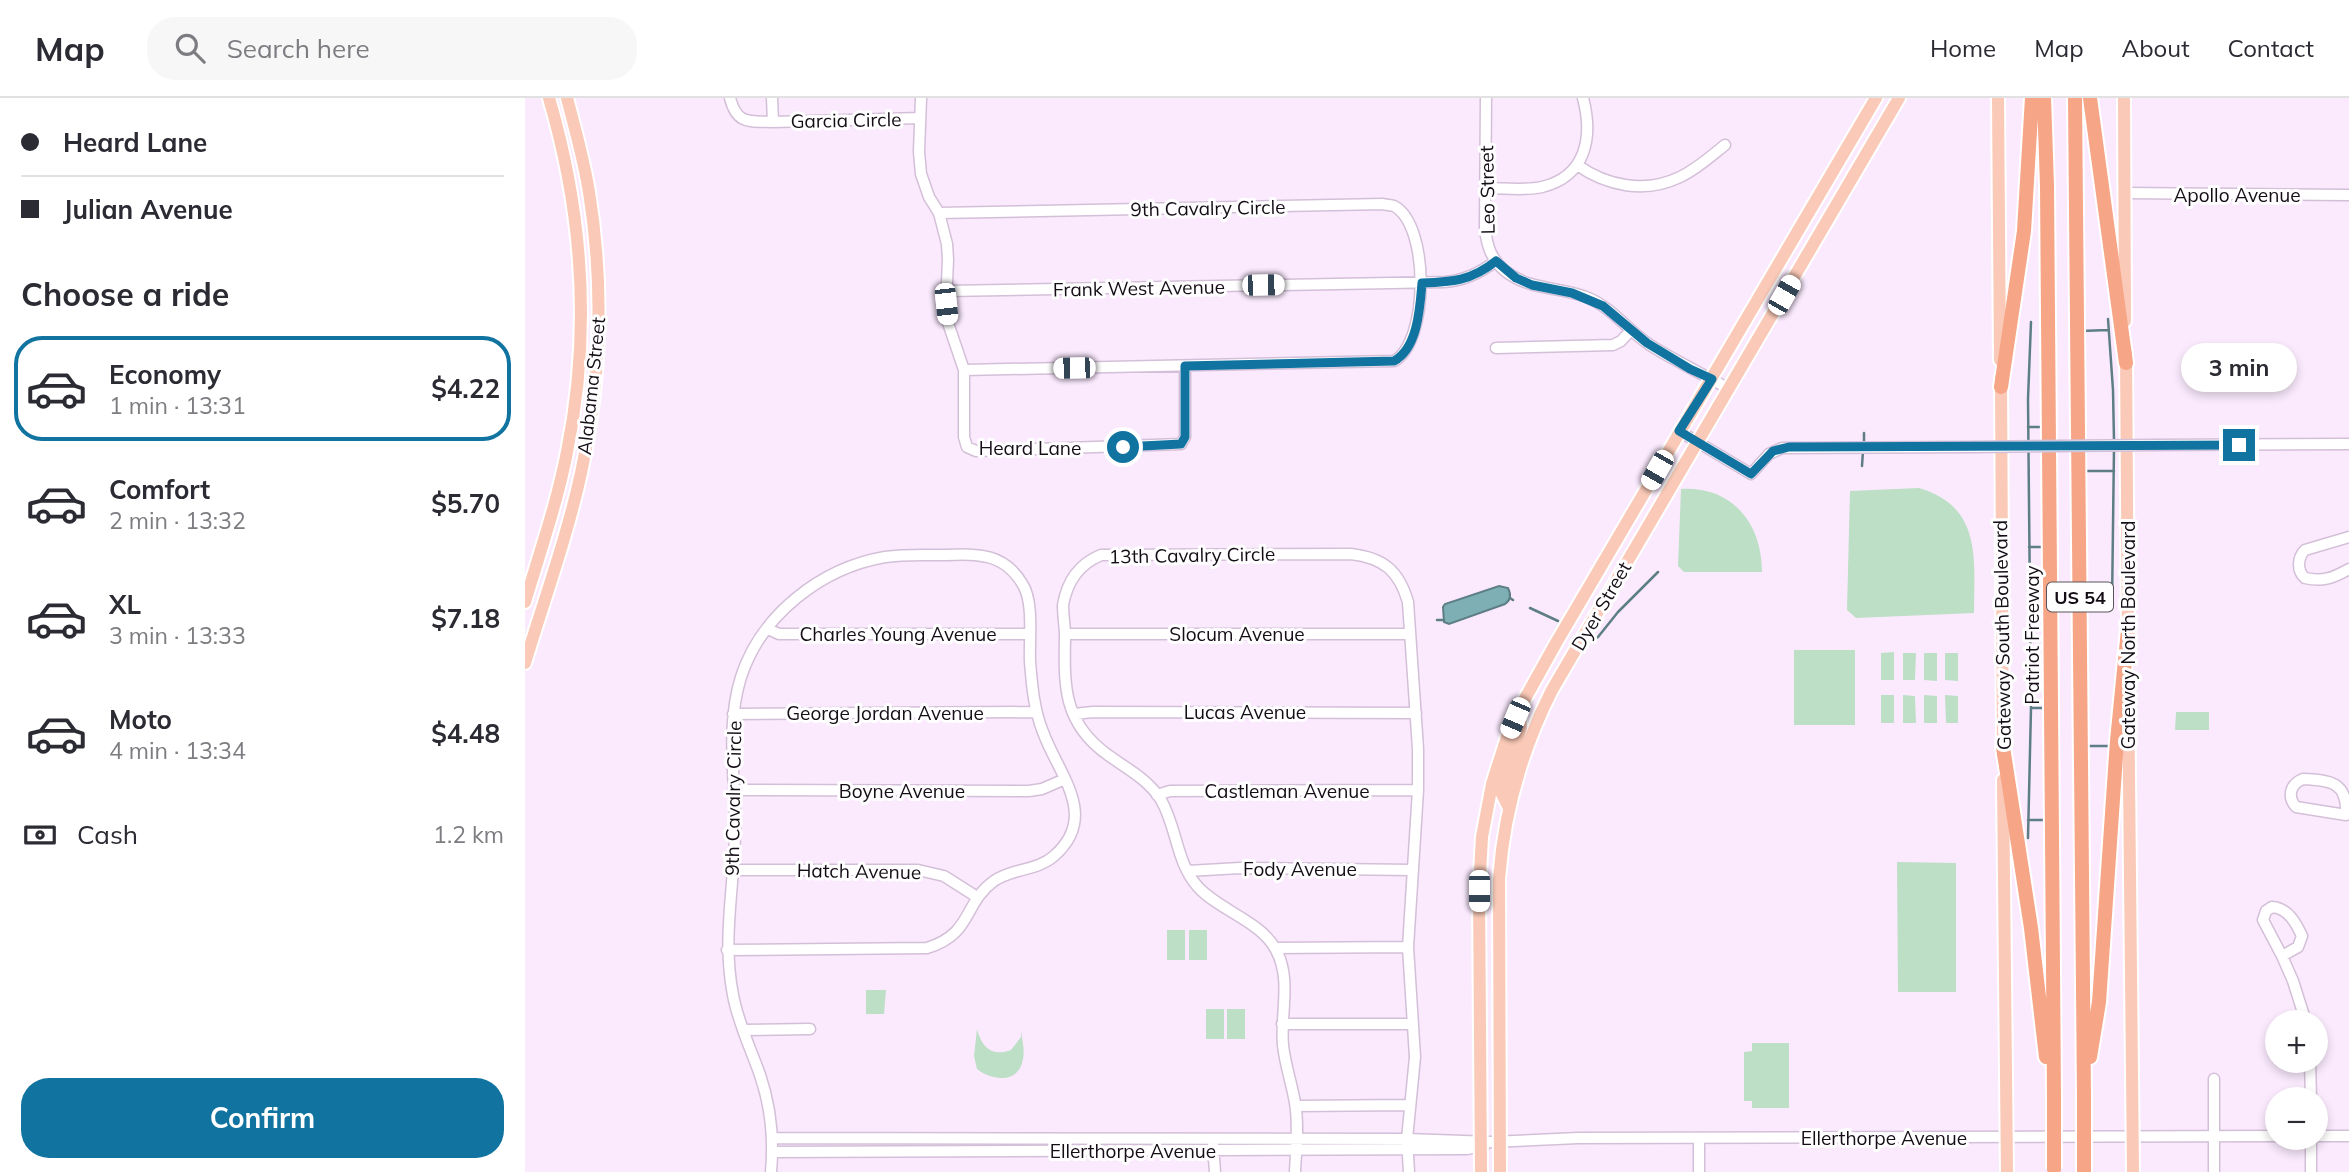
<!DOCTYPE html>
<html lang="en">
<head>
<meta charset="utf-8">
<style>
	body { margin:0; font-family:Mulish,sans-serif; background:#f7f7f7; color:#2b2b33; height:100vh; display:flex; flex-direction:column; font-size:26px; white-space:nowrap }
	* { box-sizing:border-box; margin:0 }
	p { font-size:23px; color:#7c7c81 }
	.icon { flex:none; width:38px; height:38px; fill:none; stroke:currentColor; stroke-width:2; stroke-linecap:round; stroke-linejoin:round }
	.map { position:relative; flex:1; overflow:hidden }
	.details { display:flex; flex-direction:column; background:#fff; width:525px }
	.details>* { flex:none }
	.banner { display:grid; align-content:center; height:154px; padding:0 21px; background:#fff }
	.tools { position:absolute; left:1740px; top:912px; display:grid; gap:14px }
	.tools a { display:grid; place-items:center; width:63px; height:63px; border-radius:50%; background:#fff; box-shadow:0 4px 10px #0003; font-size:35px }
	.end { position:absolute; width:32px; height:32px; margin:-16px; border:9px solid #1073a0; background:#fff; box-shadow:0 0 0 4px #fff }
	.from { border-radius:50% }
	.bubble { position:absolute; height:49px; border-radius:24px; background:#fff; box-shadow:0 4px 10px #0003; font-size:23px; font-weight:700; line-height:49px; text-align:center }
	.car { position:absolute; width:21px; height:42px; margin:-21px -10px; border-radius:9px; box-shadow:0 0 5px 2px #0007; background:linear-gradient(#fff 24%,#345 0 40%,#fff 0 76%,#345 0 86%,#fff 0) }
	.banner b { display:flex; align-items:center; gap:24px; height:66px; font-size:26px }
	.banner b+b { border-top:2px solid #e1e1e2 }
	.banner i { width:18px; height:18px; background:#2b2b33 }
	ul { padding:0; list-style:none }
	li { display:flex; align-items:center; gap:21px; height:105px; margin:0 14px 10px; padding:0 7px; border:4px solid transparent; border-radius:28px }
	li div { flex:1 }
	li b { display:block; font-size:26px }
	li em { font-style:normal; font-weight:700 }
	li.on { border-color:#1073a0 }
	li>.icon { width:63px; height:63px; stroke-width:1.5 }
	h2 { padding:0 21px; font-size:32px; line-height:84px }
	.pay { display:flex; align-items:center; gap:18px; height:77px; padding:0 21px; font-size:26px }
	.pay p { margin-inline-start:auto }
	.action { display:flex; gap:14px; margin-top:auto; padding:14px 21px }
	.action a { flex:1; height:80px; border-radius:28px; background:#1073a0; color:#fff; font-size:28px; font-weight:700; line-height:80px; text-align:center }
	header { display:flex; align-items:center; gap:42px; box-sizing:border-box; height:98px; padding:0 35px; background:#fff; border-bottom:2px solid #e1e1e2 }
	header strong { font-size:33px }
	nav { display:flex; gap:38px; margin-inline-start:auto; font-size:24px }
	.search { width:490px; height:63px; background:#f7f7f7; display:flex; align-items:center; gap:18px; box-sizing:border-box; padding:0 24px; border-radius:28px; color:#7c7c81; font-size:26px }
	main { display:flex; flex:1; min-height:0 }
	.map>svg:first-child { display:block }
</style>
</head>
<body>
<header>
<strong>Map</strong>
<div class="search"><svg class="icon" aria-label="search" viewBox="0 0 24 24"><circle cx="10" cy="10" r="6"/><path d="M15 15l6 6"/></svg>Search here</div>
<nav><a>Home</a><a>Map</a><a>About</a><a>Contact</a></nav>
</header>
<main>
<section class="details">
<div class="banner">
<b><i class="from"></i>Heard Lane</b>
<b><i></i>Julian Avenue</b>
</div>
<h2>Choose a ride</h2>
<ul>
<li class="on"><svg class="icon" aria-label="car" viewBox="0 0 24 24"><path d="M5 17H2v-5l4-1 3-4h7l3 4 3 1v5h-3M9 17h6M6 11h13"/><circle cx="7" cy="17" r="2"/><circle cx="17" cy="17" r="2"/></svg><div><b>Economy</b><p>1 min · 13:31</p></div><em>$4.22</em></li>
<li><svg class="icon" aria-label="car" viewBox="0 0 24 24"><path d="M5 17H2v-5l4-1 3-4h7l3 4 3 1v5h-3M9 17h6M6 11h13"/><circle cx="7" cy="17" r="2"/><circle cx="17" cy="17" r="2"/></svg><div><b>Comfort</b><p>2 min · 13:32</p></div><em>$5.70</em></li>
<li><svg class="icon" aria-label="car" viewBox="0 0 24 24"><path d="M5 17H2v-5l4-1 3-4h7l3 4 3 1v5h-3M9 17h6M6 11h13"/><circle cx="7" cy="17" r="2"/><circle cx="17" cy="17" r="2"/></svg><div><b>XL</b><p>3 min · 13:33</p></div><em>$7.18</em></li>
<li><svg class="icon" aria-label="car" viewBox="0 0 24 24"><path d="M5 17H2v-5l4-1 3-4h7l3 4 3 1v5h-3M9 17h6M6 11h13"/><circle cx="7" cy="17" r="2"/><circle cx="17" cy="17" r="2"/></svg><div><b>Moto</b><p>4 min · 13:34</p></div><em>$4.48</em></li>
</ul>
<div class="pay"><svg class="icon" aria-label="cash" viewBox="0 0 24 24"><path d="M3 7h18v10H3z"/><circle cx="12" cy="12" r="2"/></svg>Cash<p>1.2 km</p></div>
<div class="action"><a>Confirm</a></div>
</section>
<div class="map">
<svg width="1824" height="1074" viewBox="0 0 1824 1074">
	<rect width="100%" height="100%" fill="#fbeafe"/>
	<!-- green -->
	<path fill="#bddfc6" d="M1394,390C1458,409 1449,462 1449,515L1331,520L1322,512L1325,393Z
		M1156,391C1207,388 1237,425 1237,474H1159L1153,468Z
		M1269,552H1330V627H1269Z
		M1369,554V582H1356V555Z
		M1378,555H1391L1390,582H1378Z
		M1399,555H1412V583L1399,582Z
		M1420,555H1433V583L1420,582Z
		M1356,597H1369V625H1356Z
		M1378,597L1390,598L1391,625H1378Z
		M1399,597L1412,598V625H1399Z
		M1420,597L1433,598V625H1421Z
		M1651,614H1684V632H1650Z
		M1372,764L1431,765V894H1373Z
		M642,832H660V862H642Z
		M664,832H682V862H664Z
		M341,892H361L359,916H341Z
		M681,911H699V941H681Z
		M702,911H720V941H702Z
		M452,931C457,950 467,959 486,952L496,939V932C497,941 500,952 498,961C494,986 467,983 452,971L449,958Z
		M1227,945H1264V1010H1227V1003H1219V954L1227,953Z"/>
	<!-- water -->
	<path fill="#7dafb5" stroke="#5e7e85" stroke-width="2" d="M974,488L983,490C986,496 986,502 980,506L924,526L919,524L918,509L920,506Z"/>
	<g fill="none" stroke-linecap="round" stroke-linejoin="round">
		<!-- stream -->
		<path stroke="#5e7e85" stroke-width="2.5" d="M1583,221L1588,292L1589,343
			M1556,233L1583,232
			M1503,329H1517
			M1339,347V335
			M1337,368L1338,353
			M1557,373H1589
			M1504,449H1518
			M985,500L988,502
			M1558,502H1586
			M1587,507L1589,350
			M1005,510L1033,523
			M912,522H919
			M1064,542H1069L1073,539L1093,514L1133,474
			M1506,610H1520
			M1559,648H1588
			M1503,722H1520
			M1503,740L1506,610L1503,301L1506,224"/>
		<defs>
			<path id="minor" d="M205,0C212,27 224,23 248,24L247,0
				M396,0L394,54L396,76L404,99L414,115L422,146L423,162L421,206L422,222L439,272V339L442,349L451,353L656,346L660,339V268
				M961,0L960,131C962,148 966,161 980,173C1006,193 1033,188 1061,199C1087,209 1102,232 1125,247C1150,263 1178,276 1204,291
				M248,24L395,20
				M1052,67C1082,88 1120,96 1155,79C1172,71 1186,58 1200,47
				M961,90C979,90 999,93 1017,89C1062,78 1068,38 1058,0
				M1599,95L1824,97
				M414,115L858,106C861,107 865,107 869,108C905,127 904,244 869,263L439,272
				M421,193L919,184C938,183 955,175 971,163
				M971,250L1088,247L1096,243L1106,232
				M1154,333L1226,376L1244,356L1257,350L1448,349
				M1631,347L1824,346
				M1824,439L1780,452C1772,460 1772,473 1780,480C1798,484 1808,480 1824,471
				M243,531L254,536H504
				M540,536H885
				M208,616L511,614
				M549,616L568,614L891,615
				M1778,681C1805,682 1823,684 1821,717L1771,709C1762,699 1765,686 1778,681Z
				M210,692L504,693L517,691L540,681
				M632,697L645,693L893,692
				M209,772H393L419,778L452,799
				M663,773L715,770L888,772
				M1747,809C1763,810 1771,825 1777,838L1773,849L1757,858L1738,822L1741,813Z
				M750,850L883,849
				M202,852L402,850C448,836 438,805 469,783C488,770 512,773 529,758C575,718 533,676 518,634C509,612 507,588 505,564C504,542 509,505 498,487C479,454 452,456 418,457C399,457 379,456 360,459C296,470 236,517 216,579C200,630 211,682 210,735C209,791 197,841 208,897C213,925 226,951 235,977C246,1009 249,1041 246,1074
				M1757,858L1768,883L1781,924
				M757,926H887
				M218,932L285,931
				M1785,962L1786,1001
				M1689,981V1074
				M771,1008L884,1007
				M1790,1038H1824
				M248,1040L882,1041L966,1044L1053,1040L1752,1038
				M1786,1040V1074
				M1174,1041V1074
				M688,1047L690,1074
				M248,1054L942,1051L960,1047
				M770,1074C771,1052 774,1027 770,1005C767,986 760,967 758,947C755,917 767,881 751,852C736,823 695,813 673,789C651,765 652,729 636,702C624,682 601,670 583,657C538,625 539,588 540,539C540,528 538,518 538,507C542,484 554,466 576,457L826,456C859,460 874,473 883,504L893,651V692L883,849L890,959L882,1041L884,1074"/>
			<path id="major" d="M1473,0L1475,262
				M1599,0L1600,223
				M1601,255L1603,542
				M1476,280L1478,657
				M0,504C15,454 32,405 42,354C66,236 58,116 24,0
				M0,565C19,502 42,439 56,375C76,282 79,187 64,94C59,62 50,31 42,0
				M1603,581L1608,1074
				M1478,682L1482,1074
				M983,708L976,694L996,630L995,622L990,620
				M956,1074L954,793L957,739L967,686L982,639L997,606L1031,545L1351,0
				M975,1074L974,781C979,713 996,653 1027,592L1374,0"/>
			<path id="highway" d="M1519,0L1522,88L1529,999
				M1550,0L1559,999
				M1565,0L1601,265
				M1476,289L1499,133L1507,0
				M1478,649L1506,830L1521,959
				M1565,959L1574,904L1592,643L1603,532"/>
		</defs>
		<!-- minor casing -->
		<use href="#minor" stroke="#d4bfd8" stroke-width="13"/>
		<!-- major casing -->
		<use href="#major" stroke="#fff" stroke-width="16"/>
		<!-- highway casing -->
		<use href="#highway" stroke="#fff" stroke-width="18"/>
		<!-- minor -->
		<use href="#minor" stroke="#fff" stroke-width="10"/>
		<!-- major -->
		<use href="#major" stroke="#fac9b7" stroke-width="12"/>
		<!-- highway -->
		<use href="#highway" stroke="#f7a587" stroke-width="14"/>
		<defs>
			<path id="minor-bridge" d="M1448,349L1631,347"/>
			<path id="highway-bridge" d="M1529,999V1071
				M1559,999V1074"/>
		</defs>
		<!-- minor-bridge casing -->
		<use href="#minor-bridge" stroke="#d4bfd8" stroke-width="13" stroke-linecap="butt"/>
		<!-- highway-bridge casing -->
		<use href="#highway-bridge" stroke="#fff" stroke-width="18" stroke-linecap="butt"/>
		<!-- minor-bridge -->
		<use href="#minor-bridge" stroke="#fff" stroke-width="10"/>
		<!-- highway-bridge -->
		<use href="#highway-bridge" stroke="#f7a587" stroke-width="14"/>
	</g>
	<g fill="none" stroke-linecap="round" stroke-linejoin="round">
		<!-- route -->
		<path stroke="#1073a0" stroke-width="9" d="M598,349L656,346L660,339V268L869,263C893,250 895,209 897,185C927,184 946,183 971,163L991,180L1007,187L1047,195L1078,208L1122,245L1165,271L1187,281L1154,333L1226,376L1248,353L1264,349L1714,347"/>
	</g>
	<g text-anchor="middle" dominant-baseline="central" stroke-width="6" stroke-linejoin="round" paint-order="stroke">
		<!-- shield labels -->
		<rect fill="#fefefe" stroke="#5a555c" stroke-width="2" x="1522" y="484.5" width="66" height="29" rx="5"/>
		<g font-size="18" font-weight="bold" fill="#140d16">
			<text x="1555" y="499">US 54</text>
		</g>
		<!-- street labels -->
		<g font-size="19" fill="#140d16" stroke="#fefefe">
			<text transform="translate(321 22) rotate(-1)">Garcia Circle</text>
			<text transform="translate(962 92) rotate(-91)">Leo Street</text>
			<text x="1712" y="97">Apollo Avenue</text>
			<text transform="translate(683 110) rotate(-1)">9th Cavalry Circle</text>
			<text transform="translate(614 190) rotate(-1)">Frank West Avenue</text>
			<text transform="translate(66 288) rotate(-84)">Alabama Street</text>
			<text x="505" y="350">Heard Lane</text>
			<text transform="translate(667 457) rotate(-1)">13th Cavalry Circle</text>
			<text transform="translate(1076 508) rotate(-60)">Dyer Street</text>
			<text x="373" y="536">Charles Young Avenue</text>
			<text x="712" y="536">Slocum Avenue</text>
			<text transform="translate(1477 537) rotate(-91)">Gateway South Boulevard</text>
			<text transform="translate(1507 537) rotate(-90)">Patriot Freeway</text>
			<text transform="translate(1603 537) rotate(-90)">Gateway North Boulevard</text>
			<text x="720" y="614">Lucas Avenue</text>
			<text x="360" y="615">George Jordan Avenue</text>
			<text x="377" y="693">Boyne Avenue</text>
			<text x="762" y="693">Castleman Avenue</text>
			<text transform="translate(208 700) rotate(-89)">9th Cavalry Circle</text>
			<text x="775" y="771">Fody Avenue</text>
			<text transform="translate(334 773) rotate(1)">Hatch Avenue</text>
			<text x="1359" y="1040">Ellerthorpe Avenue</text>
			<text x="608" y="1053">Ellerthorpe Avenue</text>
		</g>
	</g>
</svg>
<div class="tools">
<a>+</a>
<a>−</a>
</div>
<i class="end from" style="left:598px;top:349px"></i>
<i class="end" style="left:1714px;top:347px"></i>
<div class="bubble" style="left:1656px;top:245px;width:116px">3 min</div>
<i class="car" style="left:738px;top:187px;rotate:89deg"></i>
<i class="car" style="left:1259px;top:197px;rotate:30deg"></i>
<i class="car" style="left:421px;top:206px;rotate:174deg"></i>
<i class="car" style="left:549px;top:270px;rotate:269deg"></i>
<i class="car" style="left:1132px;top:372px;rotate:210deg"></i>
<i class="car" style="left:990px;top:620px;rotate:203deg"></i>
<i class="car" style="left:954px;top:793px;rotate:180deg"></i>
</div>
</main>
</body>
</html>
